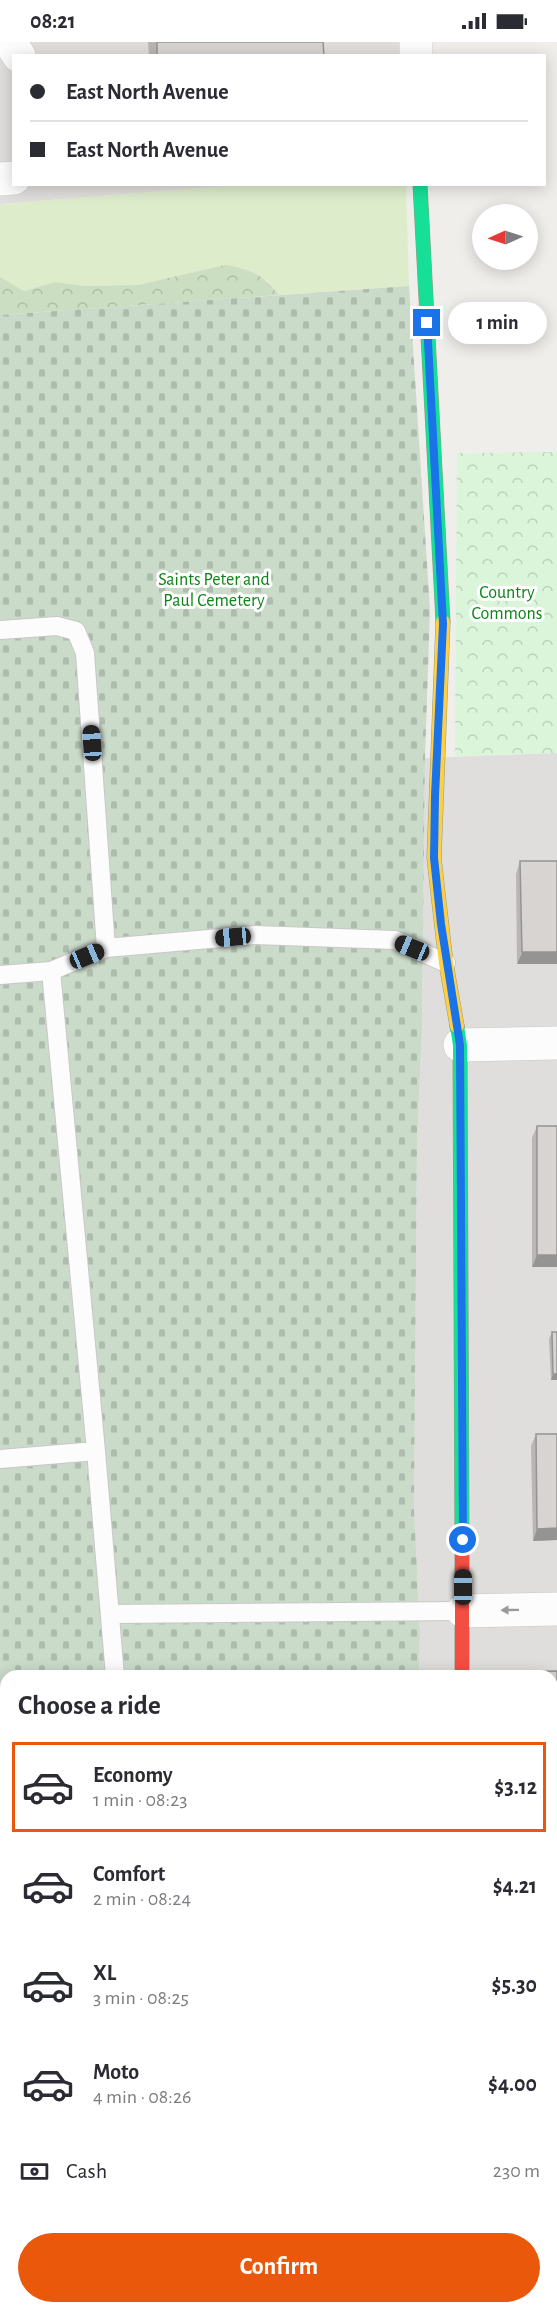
<!DOCTYPE html>
<html lang="en">
<head>
<meta charset="utf-8">
<style>
	body { margin:0; font-family:"Alegreya Sans",sans-serif; background:#f7f7f7; color:#2b2b33; height:100vh; display:flex; flex-direction:column; font-size:22px; white-space:nowrap }
	* { box-sizing:border-box; margin:0 }
	p { font-size:20px; color:#7c7c81 }
	.icon { flex:none; width:33px; height:33px; fill:none; stroke:currentColor; stroke-width:2; stroke-linecap:round; stroke-linejoin:round }
	.map { position:relative; flex:1; overflow:hidden }
	.drawer { position:absolute; left:0px; top:1628px; width:558px; height:644px; display:flex; flex-direction:column; background:#fff; border-radius:18px 18px 0 0; box-shadow:0 3px 15px #0003 }
	.drawer>* { flex:none }
	.banner { position:absolute; left:12px; top:12px; width:534px; height:132px; border-radius:0px; box-shadow:0 3px 15px #0003; display:grid; align-content:center; height:132px; padding:0 18px; background:#fff }
	.needle { width:39px; rotate:267deg }
	.fabs { position:absolute; left:472px; top:162px; display:grid; gap:12px }
	.fabs a { display:grid; place-items:center; width:66px; height:66px; border-radius:50%; background:#fff; box-shadow:0 3px 15px #0003; font-size:30px }
	.end { position:absolute; width:27px; height:27px; margin:-14px; border:8px solid #1a73e8; background:#fff; box-shadow:0 0 0 3px #fff }
	.from { border-radius:50% }
	.bubble { position:absolute; height:42px; border-radius:21px; background:#fff; box-shadow:0 3px 15px #0003; font-size:20px; font-weight:600; line-height:42px; text-align:center }
	.car { position:absolute; width:18px; height:36px; margin:-18px -9px; border-radius:8px; box-shadow:0 0 4px 2px #0007; background:linear-gradient(#222 24%,#8ab4d8 0 40%,#222 0 76%,#8ab4d8 0 86%,#222 0) }
	.banner b { display:flex; align-items:center; gap:21px; height:57px; font-size:22px }
	.banner b+b { border-top:2px solid #e1e1e2 }
	.banner i { width:15px; height:15px; background:#2b2b33 }
	ul { padding:0; list-style:none }
	li { display:flex; align-items:center; gap:18px; height:90px; margin:0 12px 9px; padding:0 6px; border:3px solid transparent; border-radius:0px }
	li div { flex:1 }
	li b { display:block; font-size:22px }
	li em { font-style:normal; font-weight:600 }
	li.selected { border-color:#ea580c }
	li>.icon { width:54px; height:54px; stroke-width:1.5 }
	h2 { padding:0 18px; font-size:27px; line-height:72px }
	.pay { display:flex; align-items:center; gap:15px; height:66px; padding:0 18px; font-size:22px }
	.pay p { margin-inline-start:auto }
	.cta { display:flex; gap:12px; margin-top:auto; padding:12px 18px }
	.cta a { flex:1; height:69px; border-radius:36px; background:#ea580c; color:#fff; font-size:24px; font-weight:600; line-height:69px; text-align:center }
	.status { display:flex; justify-content:space-between; align-items:center; height:42px; padding:0 30px; background:#fff; direction:ltr }
	.status svg { height:16px; fill:currentColor }
	.map>svg:first-child { display:block }
</style>
</head>
<body>
<div class="status"><b>08:21</b><svg viewBox="0 0 49 12"><path d="M0 12V9h3v3zM5 12V6h3v6zM10 12V3h3v9zM15 12V0h3v12zM26 1h20v11H26zM47 4h2v5h-2z"/></svg></div>
<div class="map">
<svg width="557" height="2270" viewBox="0 0 557 2270">
	<defs>
		<pattern id="forest-crowns" width="20" height="18" patternUnits="userSpaceOnUse" patternTransform="scale(1.5)"><rect width="20" height="18" fill="#cbdec1"/><path d="M2 6a3 3 0 1 1 6 0M12 15a3 3 0 1 1 6 0" fill="none" stroke="#aebea6"/></pattern>
		<pattern id="cemetery-stones" width="16" height="16" patternUnits="userSpaceOnUse" patternTransform="scale(1.5)"><rect width="16" height="16" fill="#cadbca"/><path d="M2 7V4a2 2 0 0 1 4 0v3zM10 15v-3a2 2 0 0 1 4 0v3z" fill="#adbcad"/></pattern>
		<pattern id="park-crowns" width="20" height="18" patternUnits="userSpaceOnUse" patternTransform="scale(1.5)"><rect width="20" height="18" fill="#daf5da"/><path d="M2 6a3 3 0 1 1 6 0M12 15a3 3 0 1 1 6 0" fill="none" stroke="#bbd2bb"/></pattern>
	</defs>
	<rect width="100%" height="100%" fill="#f0eeeb"/>
	<!-- residential -->
	<path fill="#dfdedc" d="M0,0H404V14H14V142L240,143L0,162Z
		M557,711V2270H0V2100L6,2101V2265H552V1634L419,1633L420,1589L414,1467L417,1101L422,987L425,716Z"/>
	<!-- grass -->
	<path fill="#ddeccb" d="M240,143H406L409,244L279,253L267,238L225,223L138,243L85,244L55,240L24,249L0,235V162Z"/>
	<!-- forest -->
	<path fill="url(#forest-crowns)" d="M225,223C251,228 262,231 279,253L0,273V235L24,249L55,240L85,244L138,243Z"/>
	<!-- cemetery -->
	<path fill="url(#cemetery-stones)" d="M409,244L430,568L425,716L422,987L417,1101L414,1467L420,1589L419,1633L6,1634V2053H0V273Z"/>
	<!-- park -->
	<path fill="url(#park-crowns)" d="M557,410V711L455,714L457,411Z"/>
	<g fill="none" stroke-linecap="round" stroke-linejoin="round">
		<defs>
			<path id="lane" d="M0,588L57,584L76,589L85,611L106,906
				M51,929L96,1409L115,1634
				M0,933L51,929L106,906L255,893L395,898L446,921
				M0,1417L96,1409
				M110,1572L463,1569
				M552,1866H557
				M0,2038H6
				M78,2270V2265"/>
			<path id="street" d="M10,0L19,14
				M416,0V14
				M0,137L14,136
				M460,1003L557,1001
				M463,1569L557,1567
				M0,2087L6,2088
				M552,2162L557,2163
				M455,2270V2265"/>
			<path id="fast" d="M420,142L443,580
				M457,984L460,1003L462,1502"/>
			<path id="slow" d="M443,580L434,816L446,921L457,984"/>
			<path id="jam" d="M462,1502V1634"/>
		</defs>
		<!-- lane casing -->
		<use href="#lane" stroke="#c9c8c7" stroke-width="20"/>
		<!-- street casing -->
		<use href="#street" stroke="#c9c8c7" stroke-width="34"/>
		<!-- fast casing -->
		<use href="#fast" stroke="#999a82" stroke-width="15"/>
		<!-- slow casing -->
		<use href="#slow" stroke="#999a82" stroke-width="15"/>
		<!-- jam casing -->
		<use href="#jam" stroke="#999a82" stroke-width="15"/>
		<!-- lane -->
		<use href="#lane" stroke="#fdfcfc" stroke-width="18"/>
		<!-- street -->
		<use href="#street" stroke="#fdfcfc" stroke-width="33"/>
		<!-- fast -->
		<use href="#fast" stroke="#16e098" stroke-width="14"/>
		<!-- slow -->
		<use href="#slow" stroke="#ffcf43" stroke-width="14"/>
		<!-- jam -->
		<use href="#jam" stroke="#f24e42" stroke-width="14"/>
	</g>
	<!-- wall -->
	<path fill="#b9b6b5" d="M148,0H323L324,14H149Z
		M520,819H557L517,922L516,832Z
		M537,1084H557V1225H532V1096Z
		M552,1290H557V1338H551L549,1297Z
		M536,1392H557V1498L533,1499L531,1404Z
		M290,2265H363L362,2270H289Z
		M518,2265H552L557,2270H518Z"/>
	<!-- shaded-wall -->
	<path fill="#969493" d="M522,910H557V922H517Z
		M537,1213H557V1225H532Z
		M553,1332H557V1338H551Z
		M557,1486V1498L533,1499L537,1487Z
		M552,1702H557V1714H552Z
		M552,2073H557V2085H552Z"/>
	<!-- building -->
	<path fill="#d7d4d2" stroke="#969493" stroke-width="1.5" d="M157,0H323L324,14H157Z
		M520,819H557V910H522Z
		M537,1084H557V1213H537Z
		M552,1290H557V1332H553Z
		M536,1392H557V1486L537,1487Z
		M557,1629V1702H552V1634H526L525,1630Z
		M552,1788H555V1851H552Z
		M552,1881H554V1924H552Z
		M552,1984H557V2073H552Z
		M552,2248H557V2270H522V2265H552Z
		M11,2265H56V2270H11Z
		M125,2265H166V2270H124Z
		M293,2265H363L362,2270H293Z"/>
	<!-- one-way arrows -->
	<defs><path id="oneway-solid" d="M-6-.8H1V-3.2L6.5 0L1 3.2V.8H-6Z" transform="scale(1.5)"/></defs>
	<use fill="#9a9a9a" href="#oneway-solid" transform="translate(510 1568) rotate(179)"/>
	<g fill="none" stroke-linecap="round" stroke-linejoin="round">
		<!-- route -->
		<path stroke="#1a73e8" stroke-width="8" d="M427,281L443,582L435,754L434,816L441,882L460,1003L463,1498"/>
	</g>
	<g text-anchor="middle" dominant-baseline="central" stroke-width="6" stroke-linejoin="round" paint-order="stroke">
		<!-- park labels -->
		<g font-size="18" fill="#0c8416" stroke="#fff">
			<text x="214" y="538">Saints Peter and<tspan x="214" dy="21">Paul Cemetery</tspan></text>
			<text x="507" y="551">Country<tspan x="507" dy="21">Commons</tspan></text>
		</g>
	</g>
</svg>
<div class="fabs">
<a><svg class="needle" viewBox="-14 -14 28 28"><path d="M0-13l5 13h-10z" fill="#e53935"/><path d="M0 13l5-13h-10z" fill="#7c7c81"/></svg></a>
</div>
<i class="end from" style="left:463px;top:1498px"></i>
<i class="end" style="left:427px;top:281px"></i>
<div class="bubble" style="left:448px;top:260px;width:99px">1 min</div>
<i class="car" style="left:92px;top:701px;rotate:356deg"></i>
<i class="car" style="left:233px;top:895px;rotate:265deg"></i>
<i class="car" style="left:412px;top:906px;rotate:293deg"></i>
<i class="car" style="left:87px;top:914px;rotate:67deg"></i>
<i class="car" style="left:463px;top:1545px;rotate:0deg"></i>
<div class="banner">
<b><i class="from"></i>East North Avenue</b>
<b><i></i>East North Avenue</b>
</div>
<section class="drawer">
<h2>Choose a ride</h2>
<ul>
<li class="selected"><svg class="icon" aria-label="car" viewBox="0 0 24 24"><path d="M5 17H2v-5l4-1 3-4h7l3 4 3 1v5h-3M9 17h6M6 11h13"/><circle cx="7" cy="17" r="2"/><circle cx="17" cy="17" r="2"/></svg><div><b>Economy</b><p>1 min · 08:23</p></div><em>$3.12</em></li>
<li><svg class="icon" aria-label="car" viewBox="0 0 24 24"><path d="M5 17H2v-5l4-1 3-4h7l3 4 3 1v5h-3M9 17h6M6 11h13"/><circle cx="7" cy="17" r="2"/><circle cx="17" cy="17" r="2"/></svg><div><b>Comfort</b><p>2 min · 08:24</p></div><em>$4.21</em></li>
<li><svg class="icon" aria-label="car" viewBox="0 0 24 24"><path d="M5 17H2v-5l4-1 3-4h7l3 4 3 1v5h-3M9 17h6M6 11h13"/><circle cx="7" cy="17" r="2"/><circle cx="17" cy="17" r="2"/></svg><div><b>XL</b><p>3 min · 08:25</p></div><em>$5.30</em></li>
<li><svg class="icon" aria-label="car" viewBox="0 0 24 24"><path d="M5 17H2v-5l4-1 3-4h7l3 4 3 1v5h-3M9 17h6M6 11h13"/><circle cx="7" cy="17" r="2"/><circle cx="17" cy="17" r="2"/></svg><div><b>Moto</b><p>4 min · 08:26</p></div><em>$4.00</em></li>
</ul>
<div class="pay"><svg class="icon" aria-label="cash" viewBox="0 0 24 24"><path d="M3 7h18v10H3z"/><circle cx="12" cy="12" r="2"/></svg>Cash<p>230 m</p></div>
<div class="cta"><a>Confirm</a></div>
</section>
</div>
</body>
</html>
